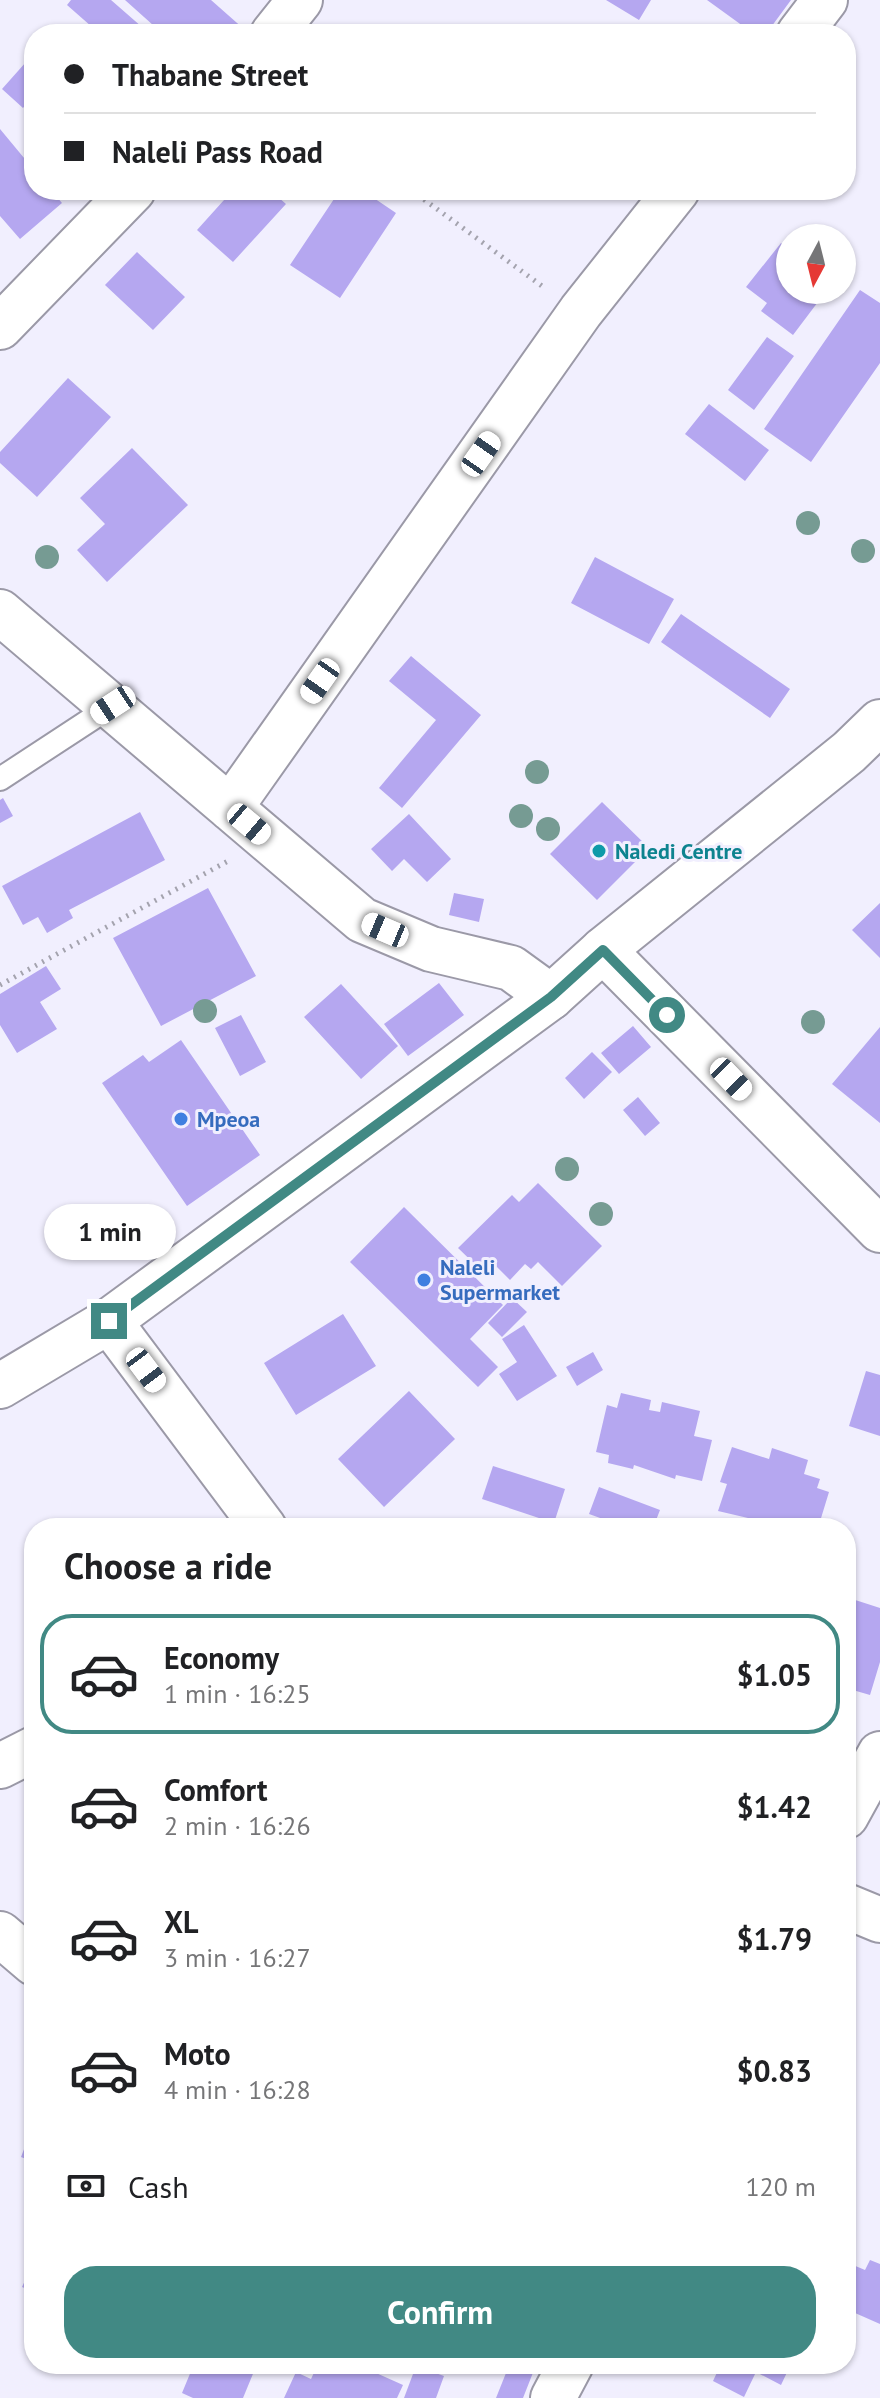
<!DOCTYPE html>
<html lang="en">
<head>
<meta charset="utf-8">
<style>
	body { margin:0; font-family:"PT Sans",sans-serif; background:#f6f6f6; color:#202124; height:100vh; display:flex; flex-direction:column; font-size:30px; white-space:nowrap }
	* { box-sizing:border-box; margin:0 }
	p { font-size:26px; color:#757577 }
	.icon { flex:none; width:44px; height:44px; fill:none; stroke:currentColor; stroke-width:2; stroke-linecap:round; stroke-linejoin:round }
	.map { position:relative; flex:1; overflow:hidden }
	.drawer { position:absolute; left:24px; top:1518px; width:832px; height:856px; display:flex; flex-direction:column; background:#fff; border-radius:32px; box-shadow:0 2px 6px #0004 }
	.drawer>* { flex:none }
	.banner { position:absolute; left:24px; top:24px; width:832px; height:176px; border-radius:32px; box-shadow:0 2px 6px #0004; display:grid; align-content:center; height:176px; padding:0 40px; background:#fff }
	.needle { width:52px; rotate:187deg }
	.controls { position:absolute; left:776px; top:224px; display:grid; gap:16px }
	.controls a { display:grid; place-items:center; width:80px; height:80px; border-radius:50%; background:#fff; box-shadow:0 2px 6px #0004; font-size:40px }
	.end { position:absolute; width:36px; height:36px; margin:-18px; border:10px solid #418984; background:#fff; box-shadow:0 0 0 4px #fff }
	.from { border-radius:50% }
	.bubble { position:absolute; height:56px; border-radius:28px; background:#fff; box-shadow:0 2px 6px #0004; font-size:26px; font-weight:700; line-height:56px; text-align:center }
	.car { position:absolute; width:24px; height:48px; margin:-24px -12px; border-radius:10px; box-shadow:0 0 6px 2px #0007; background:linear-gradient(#fff 24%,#345 0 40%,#fff 0 76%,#345 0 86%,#fff 0) }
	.banner b { display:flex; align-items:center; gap:28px; height:76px; font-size:30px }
	.banner b+b { border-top:2px solid #e0e0e0 }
	.banner i { width:20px; height:20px; background:#202124 }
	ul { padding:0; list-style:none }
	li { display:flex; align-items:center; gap:24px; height:120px; margin:0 16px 12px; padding:0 24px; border:4px solid transparent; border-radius:32px }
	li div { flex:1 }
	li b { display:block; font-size:30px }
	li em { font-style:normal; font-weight:700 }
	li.on { border-color:#418984 }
	li>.icon { width:72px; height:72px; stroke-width:1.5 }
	h2 { padding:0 40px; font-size:36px; line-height:96px }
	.pay { display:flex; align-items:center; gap:20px; height:88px; padding:0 40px; font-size:30px }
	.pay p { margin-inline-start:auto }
	.button { display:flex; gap:16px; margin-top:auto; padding:16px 40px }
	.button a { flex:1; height:92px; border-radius:32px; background:#418984; color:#fff; font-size:32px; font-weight:700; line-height:92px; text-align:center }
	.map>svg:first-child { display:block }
</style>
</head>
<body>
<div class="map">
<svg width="880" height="2398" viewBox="0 0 880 2398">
	<rect width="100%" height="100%" fill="#f1effe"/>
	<!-- building -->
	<path fill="#b5a7f0" d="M71,0H111L150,34H100L67,5Z
		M125,0H211L245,30L242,34H163Z
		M606,0H651L639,20Z
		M707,0H791L766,34H754Z
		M34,53V95L23,108L2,89Z
		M0,129L34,170V190H51L62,203L20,239L0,216Z
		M233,190H270L286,204L233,262L197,230Z
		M340,190H362L396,213L340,298L290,265Z
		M781,243L790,250V290H827L793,335L761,311L767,303L746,287Z
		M137,252L185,297L153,330L105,285Z
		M860,290L880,303V363L811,462L764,429Z
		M767,337L794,356L754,410L728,390Z
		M68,378L111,417L37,497L0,463V452Z
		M709,404L769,450L745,481L685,434Z
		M132,448L188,505L107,582L77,550L105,524L80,498Z
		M595,557L674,599L649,644L571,603Z
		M681,614L790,689L770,718L661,642Z
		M411,656L481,715L402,808L379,788L436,720L389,681Z
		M3,798L13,816L0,823V800Z
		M602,802L649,848L597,900L550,854Z
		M140,812L165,860L69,910L73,918L47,933L38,917L23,925L2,886Z
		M409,814L451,859L427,882L404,859L392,871L371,849Z
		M208,888L256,976L161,1026L113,938Z
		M454,893L484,899L479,922L449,915Z
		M880,903V958L852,930Z
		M46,966L61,989L40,1002L57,1029L17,1053L0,1025V994Z
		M439,983L464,1015L408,1056L384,1024Z
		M341,984L398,1046L361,1079L304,1017Z
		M241,1015L266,1062L240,1076L215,1028Z
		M633,1026L651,1047L619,1074L601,1053Z
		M880,1027V1123L832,1084Z
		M181,1040L260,1155L187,1206L102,1083L143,1055L149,1062Z
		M592,1052L612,1072L584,1099L565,1078Z
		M638,1097L660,1123L645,1136L623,1110Z
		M538,1183L602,1246L562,1286L538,1262L531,1269L525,1264L510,1280L497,1267L487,1276L458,1248L512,1195L519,1202Z
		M404,1207L503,1305L470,1339L498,1367L478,1387L350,1262Z
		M512,1298L527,1312L502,1337L488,1323Z
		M343,1314L376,1366L296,1415L264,1363Z
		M524,1325L557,1376L517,1401L499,1374L517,1362L502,1339Z
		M593,1352L603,1370L577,1386L566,1367Z
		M866,1371L880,1375V1436L849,1426Z
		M409,1391L455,1439L384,1507L338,1459Z
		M621,1393L651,1400L649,1410L660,1412L662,1402L700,1411L694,1436L712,1440L702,1481L676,1475L675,1479L634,1465L633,1469L608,1463L609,1455L596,1452L607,1405L617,1408Z
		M732,1447L769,1459L772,1448L808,1460L804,1474L820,1479L817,1488L829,1492L818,1528H767L769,1523L718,1511L727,1484L720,1482Z
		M493,1466L565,1489L554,1523L482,1499Z
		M599,1487L660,1510L653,1528H628L589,1514Z
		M846,1597L880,1608V1662L870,1695L846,1688Z
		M31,2131L34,2133V2162L21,2157Z
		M870,2260L880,2264V2324L846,2309V2262L865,2270Z
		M34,2261V2292L22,2287Z
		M194,2364H257L243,2398H193L182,2393Z
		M318,2364H356L403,2385L397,2398H284L296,2372L311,2379Z
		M485,2364H534L536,2365L523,2398H496L506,2373Z
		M721,2364H791L781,2385L756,2372L744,2397L713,2381Z
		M416,2366L444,2376L436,2398H404Z"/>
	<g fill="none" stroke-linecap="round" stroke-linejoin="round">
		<defs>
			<path id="service" d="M0,779L113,705"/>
			<path id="minor" d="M273,34L300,0
				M799,34L825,0
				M0,327L133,190
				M0,612L362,920L431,949L511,968L551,997
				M230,808L581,311L677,190
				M109,1321L264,1528
				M0,1766L34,1749
				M846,1816L880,1754
				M846,1906L880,1920
				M0,1934L34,1963
				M553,2398L571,2364"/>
			<path id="tertiary" d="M603,950L880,1230"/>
			<path id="secondary" d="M0,1386L109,1321L551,997L603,950L849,752L880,722"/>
		</defs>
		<!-- service casing -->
		<use href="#service" stroke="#9b99a7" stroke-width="26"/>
		<!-- minor casing -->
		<use href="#minor" stroke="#9b99a7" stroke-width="48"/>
		<!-- tertiary casing -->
		<use href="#tertiary" stroke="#9b99a7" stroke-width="48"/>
		<!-- secondary casing -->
		<use href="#secondary" stroke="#9b99a7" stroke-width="48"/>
		<!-- path -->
		<path stroke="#a4a3ae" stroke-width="5" stroke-dasharray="2 6" stroke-linecap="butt" d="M411,190L546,289
			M0,985L228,861"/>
		<!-- service -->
		<use href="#service" stroke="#fff" stroke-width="22"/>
		<!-- minor -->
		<use href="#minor" stroke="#fff" stroke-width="44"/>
		<!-- tertiary -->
		<use href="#tertiary" stroke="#fff" stroke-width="44"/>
		<!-- secondary -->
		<use href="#secondary" stroke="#fff" stroke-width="44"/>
	</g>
	<!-- trees -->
	<g fill="#769b93">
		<circle cx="808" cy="523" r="12"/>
		<circle cx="863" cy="551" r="12"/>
		<circle cx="47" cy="557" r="12"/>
		<circle cx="537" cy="772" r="12"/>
		<circle cx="521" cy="816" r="12"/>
		<circle cx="548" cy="829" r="12"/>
		<circle cx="205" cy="1011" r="12"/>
		<circle cx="813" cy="1022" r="12"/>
		<circle cx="567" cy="1169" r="12"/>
		<circle cx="601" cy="1214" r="12"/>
	</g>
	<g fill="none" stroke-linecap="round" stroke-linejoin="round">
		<!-- route -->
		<path stroke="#418984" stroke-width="10" d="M109,1321L551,997L603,950L667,1015"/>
	</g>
	<!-- markers -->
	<circle fill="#0f9aa8" stroke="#f1effe" stroke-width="3" cx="599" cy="851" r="8"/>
	<g fill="#3f7fe0" stroke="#f1effe" stroke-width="3">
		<circle cx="181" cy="1119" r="8"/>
		<circle cx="424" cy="1280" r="8"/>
	</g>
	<g text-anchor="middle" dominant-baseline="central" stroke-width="6" stroke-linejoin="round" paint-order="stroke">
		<!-- culture labels -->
		<g font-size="22" font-weight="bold" fill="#0d838f" stroke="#f1effe" text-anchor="start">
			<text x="615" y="851">Naledi Centre</text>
		</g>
		<!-- shop labels -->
		<g font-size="22" font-weight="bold" fill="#366cbe" stroke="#f1effe" text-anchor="start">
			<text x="197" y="1119">Mpeoa</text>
			<text x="440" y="1267">Naleli<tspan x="440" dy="25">Supermarket</tspan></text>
		</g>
	</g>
</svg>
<div class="controls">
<a><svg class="needle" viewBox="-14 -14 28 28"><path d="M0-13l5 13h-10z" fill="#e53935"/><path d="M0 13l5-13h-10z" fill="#757577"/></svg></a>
</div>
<i class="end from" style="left:667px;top:1015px"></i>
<i class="end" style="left:109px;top:1321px"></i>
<div class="bubble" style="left:44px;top:1204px;width:132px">1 min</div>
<i class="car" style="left:481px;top:454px;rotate:35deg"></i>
<i class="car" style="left:320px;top:681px;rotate:215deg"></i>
<i class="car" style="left:113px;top:705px;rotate:237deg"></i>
<i class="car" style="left:249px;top:824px;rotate:130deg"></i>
<i class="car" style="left:385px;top:930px;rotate:293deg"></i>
<i class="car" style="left:731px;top:1079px;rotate:136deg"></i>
<i class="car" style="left:146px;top:1370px;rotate:143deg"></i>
<div class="banner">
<b><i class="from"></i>Thabane Street</b>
<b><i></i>Naleli Pass Road</b>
</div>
<section class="drawer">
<h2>Choose a ride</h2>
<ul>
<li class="on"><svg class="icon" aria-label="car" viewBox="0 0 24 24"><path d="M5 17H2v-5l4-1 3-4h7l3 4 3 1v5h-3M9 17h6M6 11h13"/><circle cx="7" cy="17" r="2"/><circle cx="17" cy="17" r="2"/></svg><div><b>Economy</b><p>1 min · 16:25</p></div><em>$1.05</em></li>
<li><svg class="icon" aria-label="car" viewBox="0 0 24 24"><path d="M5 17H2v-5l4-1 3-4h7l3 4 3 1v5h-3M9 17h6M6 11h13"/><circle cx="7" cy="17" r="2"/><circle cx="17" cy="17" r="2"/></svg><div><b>Comfort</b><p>2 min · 16:26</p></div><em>$1.42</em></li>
<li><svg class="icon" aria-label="car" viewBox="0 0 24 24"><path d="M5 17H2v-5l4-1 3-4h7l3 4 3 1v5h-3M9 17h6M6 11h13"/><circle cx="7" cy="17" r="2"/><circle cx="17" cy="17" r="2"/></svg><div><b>XL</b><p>3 min · 16:27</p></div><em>$1.79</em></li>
<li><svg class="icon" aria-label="car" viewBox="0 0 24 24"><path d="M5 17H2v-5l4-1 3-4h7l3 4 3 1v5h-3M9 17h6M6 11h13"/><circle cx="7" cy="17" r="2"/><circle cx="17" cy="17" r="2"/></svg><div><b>Moto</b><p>4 min · 16:28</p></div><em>$0.83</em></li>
</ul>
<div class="pay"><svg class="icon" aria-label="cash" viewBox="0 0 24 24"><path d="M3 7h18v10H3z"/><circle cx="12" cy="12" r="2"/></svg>Cash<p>120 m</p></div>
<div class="button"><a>Confirm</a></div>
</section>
</div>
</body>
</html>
